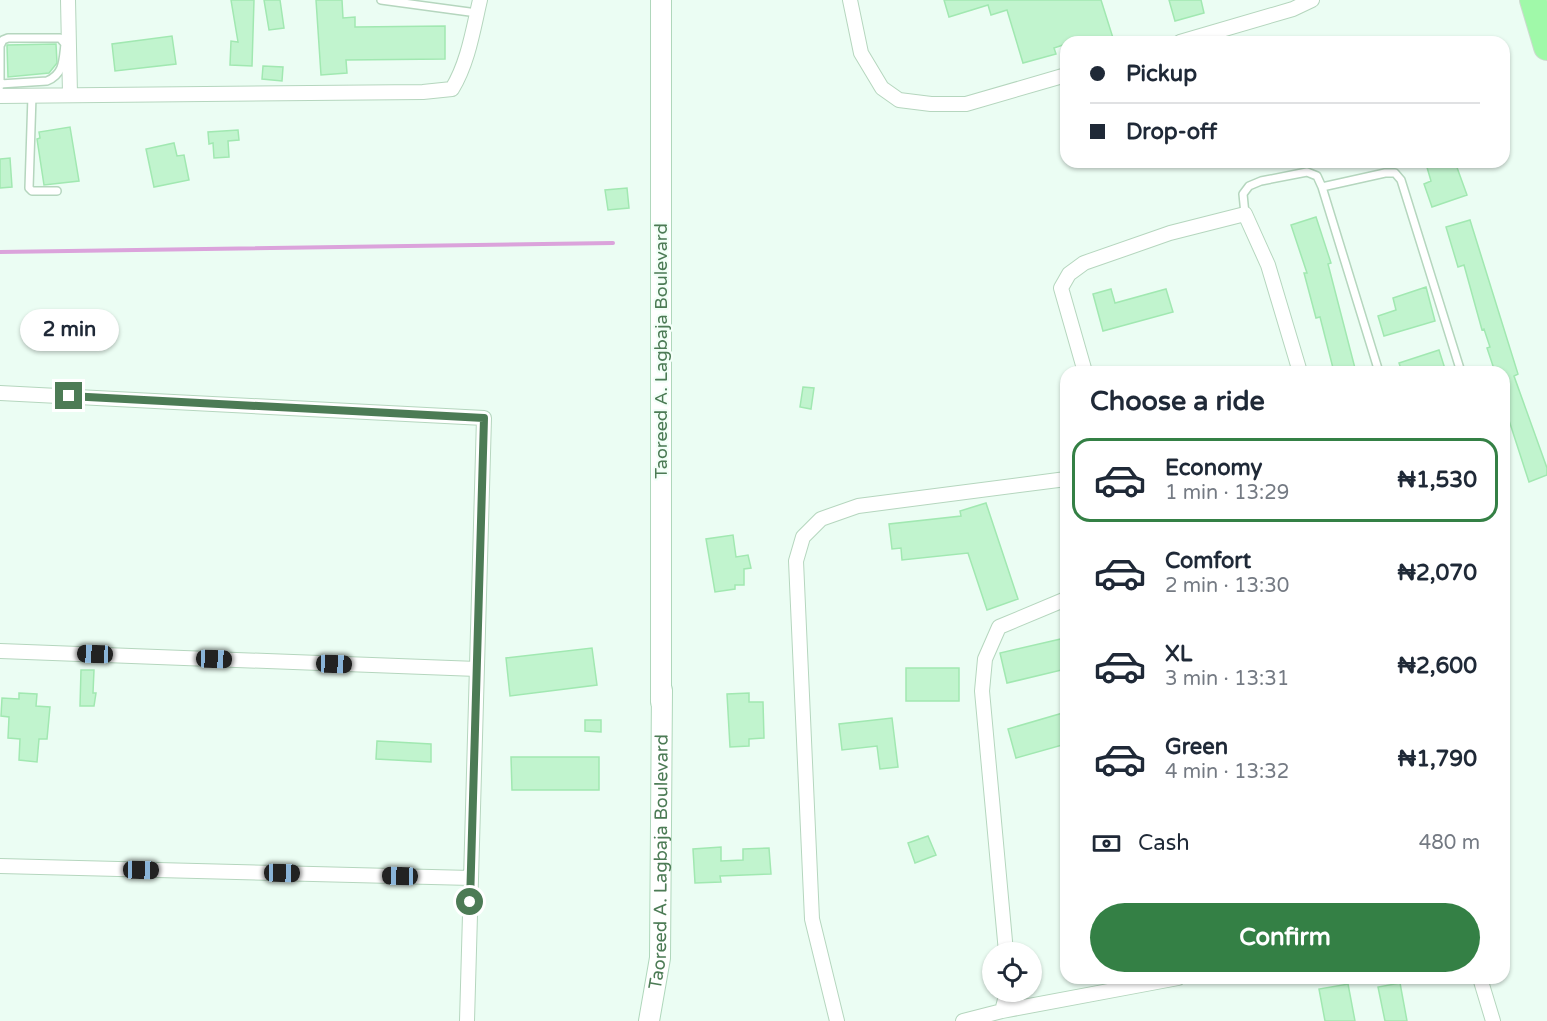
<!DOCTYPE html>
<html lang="en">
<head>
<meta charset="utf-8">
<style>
	body { margin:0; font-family:"Varela Round",sans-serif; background:#f6f6f7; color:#1f2937; height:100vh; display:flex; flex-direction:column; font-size:22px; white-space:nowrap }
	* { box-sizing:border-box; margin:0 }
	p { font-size:20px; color:#747a83 }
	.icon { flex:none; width:33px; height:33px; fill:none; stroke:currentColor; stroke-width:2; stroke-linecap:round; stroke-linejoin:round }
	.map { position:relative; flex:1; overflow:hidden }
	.details { position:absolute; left:1060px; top:366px; width:450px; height:618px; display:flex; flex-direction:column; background:#fff; border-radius:18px; box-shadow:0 2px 4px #0004 }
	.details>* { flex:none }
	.guide { position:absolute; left:1060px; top:36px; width:450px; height:132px; border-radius:18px; box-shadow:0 2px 4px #0004; display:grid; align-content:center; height:132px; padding:0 30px; background:#fff }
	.fabs { position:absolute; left:982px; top:942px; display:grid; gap:12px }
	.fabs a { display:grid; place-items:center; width:60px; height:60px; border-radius:50%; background:#fff; box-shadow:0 2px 4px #0004; font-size:30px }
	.end { position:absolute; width:27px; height:27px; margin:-14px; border:8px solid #4c7b55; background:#fff; box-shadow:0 0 0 3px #fff }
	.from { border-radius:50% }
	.bubble { position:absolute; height:42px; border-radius:21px; background:#fff; box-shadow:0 2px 4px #0004; font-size:20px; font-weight:700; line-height:42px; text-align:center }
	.car { position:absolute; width:18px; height:36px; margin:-18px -9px; border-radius:8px; box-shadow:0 0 4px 2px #0007; background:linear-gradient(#222 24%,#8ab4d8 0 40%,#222 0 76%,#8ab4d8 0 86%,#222 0) }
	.guide b { display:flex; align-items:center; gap:21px; height:57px; font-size:22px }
	.guide b+b { border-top:2px solid #e0e1e3 }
	.guide i { width:15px; height:15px; background:#1f2937 }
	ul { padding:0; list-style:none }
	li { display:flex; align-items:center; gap:18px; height:84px; margin:0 12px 9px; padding:0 18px; border:3px solid transparent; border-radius:18px }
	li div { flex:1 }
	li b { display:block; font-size:22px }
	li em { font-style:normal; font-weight:700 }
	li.selected { border-color:#348045 }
	li>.icon { width:54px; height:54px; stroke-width:1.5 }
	h2 { padding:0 30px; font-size:27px; line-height:72px }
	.pay { display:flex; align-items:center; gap:15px; height:66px; padding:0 30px; font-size:22px }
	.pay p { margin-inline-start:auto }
	.button { display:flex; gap:12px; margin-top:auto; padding:12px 30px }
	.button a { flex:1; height:69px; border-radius:36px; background:#348045; color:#fff; font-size:24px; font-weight:700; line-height:69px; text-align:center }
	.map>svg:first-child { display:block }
</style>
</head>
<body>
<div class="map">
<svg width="1547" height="1021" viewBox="0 0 1547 1021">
	<rect width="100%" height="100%" fill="#ebfdf3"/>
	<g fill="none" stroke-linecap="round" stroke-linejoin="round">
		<!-- stream -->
		<path stroke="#dba3db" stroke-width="4" d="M0,252L613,243"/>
	</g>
	<!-- building -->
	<path fill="#c1f4ce" stroke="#a1e8b1" stroke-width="1.5" d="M231,0H254L252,66L230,65L231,41L238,42Z
		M264,0H280L284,28L269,30Z
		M316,0H342L343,18L355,17V27L445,26V59L346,60L347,73L321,75Z
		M944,0H1101L1113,38L1100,42H1066V44L1054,48L1056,54L1023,63L1007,10L991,15L988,5L949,17Z
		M1169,0H1201L1204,13L1175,21Z
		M172,36L176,64L115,71L112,44Z
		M56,44L57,63L49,73L8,77L7,45Z
		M263,66L283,67L282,81L262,79Z
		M70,127L79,181L44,185L37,139L40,138L39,132Z
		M238,130L239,140L228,141L229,157L214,158L213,143L209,144L208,132Z
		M174,143L177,156L184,155L189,180L154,187L146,149Z
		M10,158L12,187L0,188V159Z
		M1431,162H1455L1467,195L1432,207L1424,184L1431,181L1426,164Z
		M627,188L629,208L608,210L605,190Z
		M1316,217L1331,263L1328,264L1356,372H1334L1320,317L1316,318L1304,273H1307L1291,225Z
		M1470,220L1518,374L1514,376L1547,468V475L1529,482L1504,405V372H1495L1487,348L1490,347L1484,329L1482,330L1464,265L1458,267L1446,227Z
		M1426,287L1435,321L1384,336L1378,316L1396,310L1393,298Z
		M1111,289L1115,303L1166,289L1173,312L1103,331L1093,294Z
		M1439,350L1446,372H1402L1399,363Z
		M803,387L814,388L811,409L800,407Z
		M986,503L1018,599L987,610L968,553L902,560L901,548L892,549L889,524L961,516L960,511Z
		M733,535L736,557L748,555L751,568L744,569V585H735V589L715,592L706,539Z
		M1065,638L1066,669L1007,683L1000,653Z
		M592,648L597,685L510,696L506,658Z
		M906,668H959V701H906Z
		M81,670H94L93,693H96L94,706H80Z
		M19,693L37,694L36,706L50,707L47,739H39L37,762L19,760L20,739L8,738L9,717L1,716L2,698L19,699Z
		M749,693V702H763L764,738L749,739V746L730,747L727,694Z
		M1066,712V744L1016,758L1008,729Z
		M892,718L898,767L880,769L877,746L842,750L839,724Z
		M585,720H601V732L585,731Z
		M377,741L431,744V762L376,759Z
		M511,757H599V790H512Z
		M928,836L936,855L915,863L908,843Z
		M721,847V861L743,860V849L769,848L771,874L720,876L721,882L695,883L693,849Z
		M1400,983L1407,1021H1385L1378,987Z
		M1348,984L1355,1021H1325L1319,989Z"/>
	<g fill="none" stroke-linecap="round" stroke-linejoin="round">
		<defs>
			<path id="lane" d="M381,0L477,13
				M0,86V46L3,40L8,38H60L65,44C63,60 64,74 47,81L0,84
				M32,96L29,188L32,191H57
				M1322,187L1385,173H1395L1401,180L1461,372
				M1245,214L1243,194L1249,186L1261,181L1307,172L1317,176L1322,187L1379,372"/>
			<path id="street" d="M68,0L70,94
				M850,0L861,53L882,88L899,100L931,104H966L1066,75
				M1180,42L1293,9L1312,0
				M0,96L423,92L452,89C468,63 473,30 480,0
				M1085,372L1061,288L1069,274L1084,263L1170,233L1245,214L1268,265L1300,372
				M0,393L484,418L467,1021
				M0,651L477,669
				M0,866L471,878
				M1006,952L982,691L985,659L999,627L1066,599
				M1480,978L1493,1021
				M1002,1011L1007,992
				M837,1021L812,919L796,561L803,537L821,519L858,506L1066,479
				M963,1021L1002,1011L1178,978"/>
			<g id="secondary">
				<path d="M661,0V702"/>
				<path id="s1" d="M649,1021L660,958L662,690"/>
			</g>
			<path id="highway" d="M1533,0L1547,47"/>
		</defs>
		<!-- lane casing -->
		<use href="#lane" stroke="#b5d6be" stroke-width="10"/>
		<!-- street casing -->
		<use href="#street" stroke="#b5d6be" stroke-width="16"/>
		<!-- secondary casing -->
		<use href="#secondary" stroke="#afd7bb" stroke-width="22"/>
		<!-- highway casing -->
		<use href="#highway" stroke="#cddacf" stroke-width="28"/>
		<!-- lane -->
		<use href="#lane" stroke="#fff" stroke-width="7"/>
		<!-- street -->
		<use href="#street" stroke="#fff" stroke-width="14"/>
		<!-- secondary -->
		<use href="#secondary" stroke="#fff" stroke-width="20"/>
		<!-- highway -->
		<use href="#highway" stroke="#a0f9a9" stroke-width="26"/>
	</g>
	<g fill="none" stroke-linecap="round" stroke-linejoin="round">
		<!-- route -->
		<path stroke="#4c7b55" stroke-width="8" d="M69,396L484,418L470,902"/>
	</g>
	<g text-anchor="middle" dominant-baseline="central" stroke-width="4.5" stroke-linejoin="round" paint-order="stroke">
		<!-- street labels -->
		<g font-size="18" fill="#4c7b55" stroke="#f3fff8">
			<text transform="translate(661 351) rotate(-90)">Taoreed A. Lagbaja Boulevard</text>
			<text stroke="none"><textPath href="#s1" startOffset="160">Taoreed A. Lagbaja Boulevard</textPath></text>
		</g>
	</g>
</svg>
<div class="fabs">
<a><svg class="icon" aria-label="locate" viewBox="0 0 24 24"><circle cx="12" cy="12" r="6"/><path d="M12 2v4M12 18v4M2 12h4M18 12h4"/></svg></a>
</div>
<i class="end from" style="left:470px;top:902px"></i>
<i class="end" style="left:69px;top:396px"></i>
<div class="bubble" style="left:20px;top:309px;width:99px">2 min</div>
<i class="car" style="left:95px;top:654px;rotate:272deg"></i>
<i class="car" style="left:214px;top:659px;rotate:92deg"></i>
<i class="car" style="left:334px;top:664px;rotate:92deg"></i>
<i class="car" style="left:141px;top:870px;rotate:91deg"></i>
<i class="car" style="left:282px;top:873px;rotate:91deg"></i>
<i class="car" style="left:400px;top:876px;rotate:271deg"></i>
<div class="guide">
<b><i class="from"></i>Pickup</b>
<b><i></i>Drop-off</b>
</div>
<section class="details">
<h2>Choose a ride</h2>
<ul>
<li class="selected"><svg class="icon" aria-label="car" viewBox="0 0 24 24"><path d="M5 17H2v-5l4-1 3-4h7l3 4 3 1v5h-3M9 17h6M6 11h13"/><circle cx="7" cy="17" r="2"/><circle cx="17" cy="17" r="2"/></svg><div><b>Economy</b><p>1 min · 13:29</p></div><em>₦1,530</em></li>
<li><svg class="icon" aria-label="car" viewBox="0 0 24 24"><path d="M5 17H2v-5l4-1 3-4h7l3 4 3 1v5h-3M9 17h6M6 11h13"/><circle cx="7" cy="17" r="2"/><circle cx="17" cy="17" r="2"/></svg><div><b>Comfort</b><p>2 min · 13:30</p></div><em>₦2,070</em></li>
<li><svg class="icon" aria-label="car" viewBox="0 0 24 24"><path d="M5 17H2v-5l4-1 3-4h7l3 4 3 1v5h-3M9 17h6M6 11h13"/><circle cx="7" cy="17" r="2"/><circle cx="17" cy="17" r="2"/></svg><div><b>XL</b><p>3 min · 13:31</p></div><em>₦2,600</em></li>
<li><svg class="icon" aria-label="car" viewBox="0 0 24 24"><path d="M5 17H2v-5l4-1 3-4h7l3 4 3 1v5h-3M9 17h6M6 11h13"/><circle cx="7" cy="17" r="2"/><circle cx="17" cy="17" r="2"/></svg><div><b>Green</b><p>4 min · 13:32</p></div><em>₦1,790</em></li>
</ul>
<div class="pay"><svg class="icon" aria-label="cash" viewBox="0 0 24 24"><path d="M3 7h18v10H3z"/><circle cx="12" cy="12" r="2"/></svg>Cash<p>480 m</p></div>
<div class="button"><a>Confirm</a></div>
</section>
</div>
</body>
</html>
